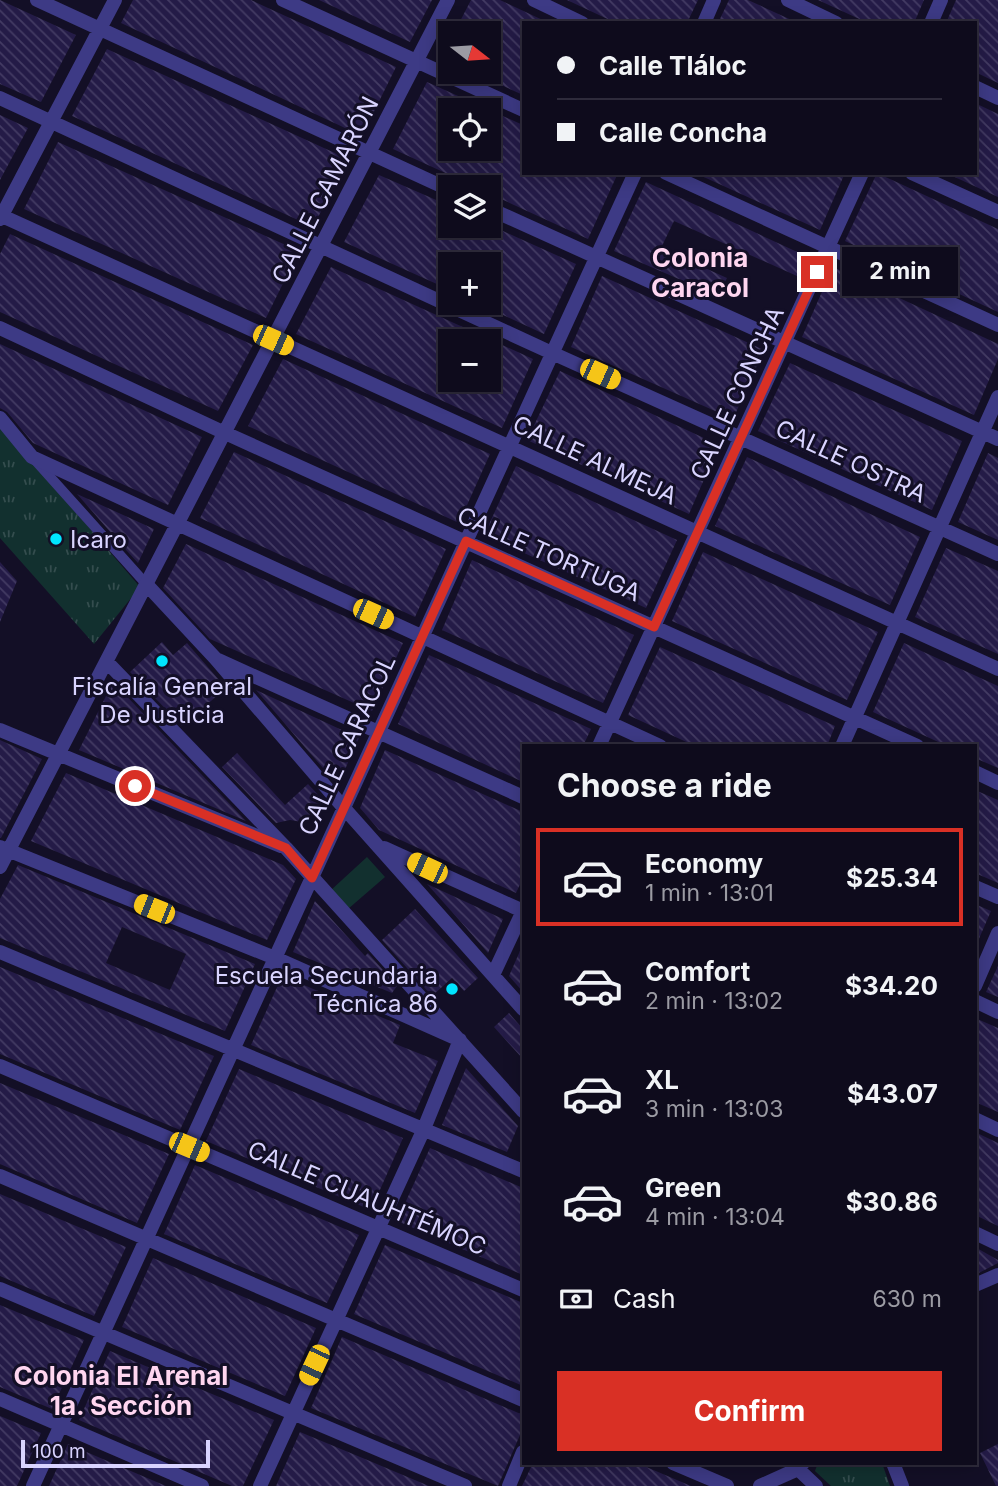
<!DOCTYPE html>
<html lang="en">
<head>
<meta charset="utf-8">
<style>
	body { margin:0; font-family:Inter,sans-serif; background:#171425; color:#f1f3f6; height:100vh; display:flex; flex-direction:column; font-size:26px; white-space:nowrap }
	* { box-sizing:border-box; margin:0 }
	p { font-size:23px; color:#9b9ba3 }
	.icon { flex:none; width:38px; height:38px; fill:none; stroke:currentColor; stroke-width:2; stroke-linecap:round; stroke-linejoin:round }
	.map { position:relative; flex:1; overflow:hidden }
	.sheet { position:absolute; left:522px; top:744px; width:455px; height:721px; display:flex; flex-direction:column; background:#0e0b1c; border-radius:0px; box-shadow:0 4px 18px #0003,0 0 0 2px #2e2b3b }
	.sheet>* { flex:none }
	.top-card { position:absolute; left:522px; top:21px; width:455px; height:154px; border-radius:0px; box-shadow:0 4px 18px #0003,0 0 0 2px #2e2b3b; display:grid; align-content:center; height:154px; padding:0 35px; background:#0e0b1c }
	.needle { width:46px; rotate:107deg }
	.controls { position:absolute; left:438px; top:21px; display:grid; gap:14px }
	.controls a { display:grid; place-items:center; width:63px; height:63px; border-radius:0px; background:#0e0b1c; box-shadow:0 4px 18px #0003,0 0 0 2px #2e2b3b; font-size:35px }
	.scale { position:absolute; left:21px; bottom:18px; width:189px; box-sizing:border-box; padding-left:7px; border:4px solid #d9d4ff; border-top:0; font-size:19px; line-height:24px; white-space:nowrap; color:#d9d4ff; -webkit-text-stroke:5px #130f26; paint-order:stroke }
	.end { position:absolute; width:32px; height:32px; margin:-16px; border:9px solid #d93025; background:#fff; box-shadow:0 0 0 4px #fff }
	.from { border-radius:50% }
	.bubble { position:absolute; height:49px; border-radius:0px; background:#0e0b1c; box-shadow:0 4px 18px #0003,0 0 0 2px #2e2b3b; font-size:23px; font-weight:700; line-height:49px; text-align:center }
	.car { position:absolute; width:21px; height:42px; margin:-21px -10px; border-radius:9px; box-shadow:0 0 5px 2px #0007; background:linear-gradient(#f5c518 24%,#345 0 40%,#f5c518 0 76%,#345 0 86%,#f5c518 0) }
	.top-card b { display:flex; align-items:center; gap:24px; height:66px; font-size:26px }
	.top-card b+b { border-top:2px solid #2e2b3b }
	.top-card i { width:18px; height:18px; background:#f1f3f6 }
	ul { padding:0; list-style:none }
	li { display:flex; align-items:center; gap:21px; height:98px; margin:0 14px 10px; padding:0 21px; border:4px solid transparent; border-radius:0px }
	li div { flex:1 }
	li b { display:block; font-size:26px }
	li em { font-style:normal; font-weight:700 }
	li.current { border-color:#d93025 }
	li>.icon { width:63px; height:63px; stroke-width:1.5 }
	h2 { padding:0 35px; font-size:32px; line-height:84px }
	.pay { display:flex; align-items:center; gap:18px; height:77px; padding:0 35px; font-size:26px }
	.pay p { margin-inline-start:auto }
	.primary-button { display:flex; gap:14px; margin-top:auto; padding:14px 35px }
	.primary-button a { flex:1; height:80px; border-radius:0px; background:#d93025; color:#fff; font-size:28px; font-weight:700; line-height:80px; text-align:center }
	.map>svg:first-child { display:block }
</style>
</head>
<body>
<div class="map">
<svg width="998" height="1486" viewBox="0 0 998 1486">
	<defs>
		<pattern id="park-tufts" width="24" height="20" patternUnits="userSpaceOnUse" patternTransform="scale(1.75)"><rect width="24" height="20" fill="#12302f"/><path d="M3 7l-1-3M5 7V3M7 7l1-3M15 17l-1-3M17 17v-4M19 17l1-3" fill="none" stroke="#344d4e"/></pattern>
		<pattern id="building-back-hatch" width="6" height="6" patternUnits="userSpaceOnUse" patternTransform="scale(1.75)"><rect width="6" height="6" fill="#241b47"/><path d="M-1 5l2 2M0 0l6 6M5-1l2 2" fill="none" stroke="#433b63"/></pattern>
	</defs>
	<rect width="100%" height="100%" fill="#130f26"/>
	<!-- green -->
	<path fill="#12302f" d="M367,857L385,877L348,909L330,891Z"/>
	<!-- park -->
	<path fill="url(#park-tufts)" d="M0,424L140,587L94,644L0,538Z
		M818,1463H882L890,1486H831L815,1471Z"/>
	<!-- building -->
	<path fill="url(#building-back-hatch)" fill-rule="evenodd" d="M0,0L76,35L41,102L0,84Z
		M133,0H251L396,67L362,136L121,23Z
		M319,0H432L410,42Z
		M471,0H500L549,23H523V95L488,79V33H454Z
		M567,0H698L687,23H616Z
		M729,0H748L798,23H718Z
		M818,0H924L914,23H868Z
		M956,0H998V83L975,72V23H946Z
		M107,49L348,159L313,227L72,116Z
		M427,82L523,125V173H618L588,239L488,193V187H476L393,149ZM450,110H488V149H450Z
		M975,103L998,114V197L946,173H975Z
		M0,115L28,128L0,180Z
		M58,142L299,251L266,318L24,209Z
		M695,173H845L820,230Z
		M877,173L998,229V312L845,241Z
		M379,175L450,206V226H492L576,264L544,334L488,308V264H450V290L344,242Z
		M646,182L806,256L797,276L674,221L661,248L727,278L718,296L614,251Z
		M10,234L253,345L218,411L0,312V254Z
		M331,267L533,359L502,428L296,334ZM450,341H488V380H450Z
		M833,267L998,344V359L974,415L802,337Z
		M602,276L764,350L733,419L571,347Z
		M0,344L202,437L168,505L33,443L7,412L0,408Z
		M283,359L490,454L459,523L248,426Z
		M790,363L962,441L932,510L758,431Z
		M560,371L719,445L689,514L527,440Z
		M234,452L446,549L415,617L200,518Z
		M988,453L998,458V540L958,522Z
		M747,457L920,537L890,605L715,526Z
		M516,466L677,540L646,608L484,535Z
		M77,494L154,529L138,563L127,551Z
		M186,544L403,643L372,711L210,639L163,588Z
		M946,548L998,571V654L915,617Z
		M703,552L878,632L847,700L672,621Z
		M472,560L634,635L603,703L442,630Z
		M0,562L17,581L0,622Z
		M162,642L173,655L187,643L226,688L182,726L130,672Z
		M904,643L998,686V768L975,758V746H947L873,712Z
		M660,647L835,726L827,746H695L628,715Z
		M429,655L591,729L583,746H523V782L398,724Z
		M113,682L246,821L79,750Z
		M256,690L359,738L338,785L309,752Z
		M0,740L42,759L1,838H0Z
		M385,750L523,812V878L516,893L379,830L360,808Z
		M237,753L285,805L308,784L325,802L302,822L290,820L276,823L222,767Z
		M66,773L283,865L296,879L267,940L31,841Z
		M975,790L998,800V883L975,873Z
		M18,865L255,964L225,1031L0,938V899ZM122,927L186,954L170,990L106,963Z
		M427,884L503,919L488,953L461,922Z
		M315,901L365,956L368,953L397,986L392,993L293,952Z
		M975,904L991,911L975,948Z
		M415,909L478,978L464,991L452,978L432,996L382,940Z
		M523,944V992L509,976Z
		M998,966V997L986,992Z
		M0,967L214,1056L180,1130L0,1054Z
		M282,976L400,1025L393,1043L438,1061L415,1113L251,1045Z
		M509,1013L523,1029V1059L494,1027Z
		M975,1018L998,1028V1112L975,1102Z
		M466,1068L518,1126L507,1152L442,1125Z
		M239,1069L403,1138L371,1210L206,1141Z
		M0,1083L169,1154L137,1223L0,1164Z
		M975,1132L998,1143V1226L975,1215Z
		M430,1148L523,1188V1275L397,1221Z
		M195,1165L359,1235L327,1303L164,1234Z
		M0,1194L126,1247L94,1316L0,1276Z
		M385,1245L523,1303V1386L354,1314Z
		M975,1247L998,1260V1263L975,1275Z
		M153,1258L316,1328L285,1396L122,1327Z
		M0,1305L84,1340L52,1409L0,1387Z
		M342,1337L523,1415V1428L498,1486L311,1408Z
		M110,1351L274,1420L243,1486H232L79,1420Z
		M0,1416L41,1433L17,1486H0Z
		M300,1432L365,1459L429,1486H276Z
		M68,1444L112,1463L166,1486H49Z
		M998,1444V1486H996L980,1453Z
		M533,1463H637L691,1486H522Z"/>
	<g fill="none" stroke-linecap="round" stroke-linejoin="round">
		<!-- pedestrian -->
		<path stroke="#3d3a85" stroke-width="10" d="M34,459L147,585"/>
		<!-- minor -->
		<path stroke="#3d3a85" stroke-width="14" d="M37,0L450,190
			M283,0L523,110
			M534,0L582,23
			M788,0L836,23
			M704,23L714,0
			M931,23L941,0
			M975,87L998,98
			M0,98L552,353L998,554
			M666,173L998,325
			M912,173L998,212
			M488,208L998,439
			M0,215L998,669
			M0,219L115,0
			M0,328L225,433L917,746
			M0,418L32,457L660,746
			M147,585L215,658L344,808L523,1009
			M218,660L523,797
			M107,662L286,848L523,1111
			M0,730L281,846
			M599,746L862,173
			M842,746L998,397
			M975,772L998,783
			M0,847L275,958L460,1040L423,1131L260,1486
			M384,848L523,911
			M0,867L448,0
			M975,887L998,897
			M0,952L523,1171
			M493,975L523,911
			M975,986L998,933
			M975,1001L998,1012
			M0,1066L523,1290
			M975,1119L998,1130
			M0,1176L523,1400
			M975,1233L998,1244
			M975,1285L998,1275
			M0,1289L465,1486
			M0,1399L202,1486
			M673,1463L727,1486
			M893,1463L902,1486
			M798,1469L816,1486
			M33,1486L635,173
			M509,1486L523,1452
			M760,1486L798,1469L803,1463"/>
	</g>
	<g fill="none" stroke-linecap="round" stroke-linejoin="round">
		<!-- route -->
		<path stroke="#d93025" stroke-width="9" d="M135,786L286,848L312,878L466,541L654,627L817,272"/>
	</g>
	<!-- markers -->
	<g fill="#00e5ff" stroke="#130f26" stroke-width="2.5">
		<circle cx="56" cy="539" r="7"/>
		<circle cx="162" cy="661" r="7"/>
		<circle cx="452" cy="989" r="7"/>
	</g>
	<g text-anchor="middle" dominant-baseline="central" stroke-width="6" stroke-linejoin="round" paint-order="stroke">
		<!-- street labels -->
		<g font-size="24" fill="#d9d4ff" stroke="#130f26">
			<text transform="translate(325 190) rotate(-63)">CALLE CAMARÓN</text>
			<text transform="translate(737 393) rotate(-65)">CALLE CONCHA</text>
			<text transform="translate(595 460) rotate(25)">CALLE ALMEJA</text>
			<text transform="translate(851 461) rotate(25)">CALLE OSTRA</text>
			<text transform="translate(549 554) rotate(24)">CALLE TORTUGA</text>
			<text transform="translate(347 745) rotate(-65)">CALLE CARACOL</text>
			<text transform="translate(367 1198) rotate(23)">CALLE CUAUHTÉMOC</text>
		</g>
		<!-- poi labels -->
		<g font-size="24" fill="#d9d4ff" stroke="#130f26" text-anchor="start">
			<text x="70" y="539">Icaro</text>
			<text x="162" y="686" text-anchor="middle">Fiscalía General<tspan x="162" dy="28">De Justicia</tspan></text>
			<text x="438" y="975" text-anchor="end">Escuela Secundaria<tspan x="438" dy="28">Técnica 86</tspan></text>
		</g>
		<!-- neighbourhood labels -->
		<g font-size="26" font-weight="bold" fill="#ffd6f0" stroke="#130f26">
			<text x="700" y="257">Colonia<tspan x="700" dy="30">Caracol</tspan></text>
			<text x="121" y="1375">Colonia El Arenal<tspan x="121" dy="30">1a. Sección</tspan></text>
		</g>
	</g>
</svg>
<div class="controls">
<a><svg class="needle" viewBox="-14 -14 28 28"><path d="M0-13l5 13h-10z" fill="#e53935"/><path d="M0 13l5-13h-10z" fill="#9b9ba3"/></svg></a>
<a><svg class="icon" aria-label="locate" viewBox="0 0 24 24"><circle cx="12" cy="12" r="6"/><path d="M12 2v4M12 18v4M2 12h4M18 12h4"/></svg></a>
<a><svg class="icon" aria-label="layers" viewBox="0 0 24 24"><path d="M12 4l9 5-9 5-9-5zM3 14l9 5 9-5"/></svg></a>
<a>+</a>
<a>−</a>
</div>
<div class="scale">100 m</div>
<i class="end from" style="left:135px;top:786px"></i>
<i class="end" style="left:817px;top:272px"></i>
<div class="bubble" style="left:842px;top:247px;width:116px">2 min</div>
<i class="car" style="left:273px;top:340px;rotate:114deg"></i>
<i class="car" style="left:600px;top:374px;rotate:114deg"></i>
<i class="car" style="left:373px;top:614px;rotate:114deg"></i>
<i class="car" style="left:427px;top:868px;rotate:295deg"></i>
<i class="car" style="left:154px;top:909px;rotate:292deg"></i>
<i class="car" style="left:189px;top:1147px;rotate:113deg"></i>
<i class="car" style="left:314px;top:1365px;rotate:205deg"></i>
<div class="top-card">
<b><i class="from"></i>Calle Tláloc</b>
<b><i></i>Calle Concha</b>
</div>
<section class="sheet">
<h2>Choose a ride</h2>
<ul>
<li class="current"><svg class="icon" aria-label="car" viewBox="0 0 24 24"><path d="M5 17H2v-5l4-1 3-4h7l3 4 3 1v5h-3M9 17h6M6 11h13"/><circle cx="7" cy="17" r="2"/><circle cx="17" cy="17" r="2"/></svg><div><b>Economy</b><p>1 min · 13:01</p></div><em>$25.34</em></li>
<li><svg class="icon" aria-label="car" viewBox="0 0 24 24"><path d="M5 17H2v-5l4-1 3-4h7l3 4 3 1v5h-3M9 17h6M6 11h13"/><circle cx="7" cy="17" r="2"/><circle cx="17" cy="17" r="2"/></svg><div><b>Comfort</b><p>2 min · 13:02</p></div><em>$34.20</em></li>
<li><svg class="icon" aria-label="car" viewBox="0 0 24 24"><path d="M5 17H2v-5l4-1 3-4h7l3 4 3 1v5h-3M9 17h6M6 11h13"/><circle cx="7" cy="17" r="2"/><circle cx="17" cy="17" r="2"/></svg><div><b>XL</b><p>3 min · 13:03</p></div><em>$43.07</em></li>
<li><svg class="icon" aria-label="car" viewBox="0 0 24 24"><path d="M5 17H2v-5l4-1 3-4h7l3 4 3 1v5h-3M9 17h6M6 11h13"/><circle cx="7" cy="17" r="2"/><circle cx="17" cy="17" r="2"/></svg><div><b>Green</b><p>4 min · 13:04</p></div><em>$30.86</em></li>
</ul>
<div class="pay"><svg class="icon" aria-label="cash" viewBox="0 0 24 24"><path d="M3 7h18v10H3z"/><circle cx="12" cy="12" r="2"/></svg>Cash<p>630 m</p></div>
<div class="primary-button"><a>Confirm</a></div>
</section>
</div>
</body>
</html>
